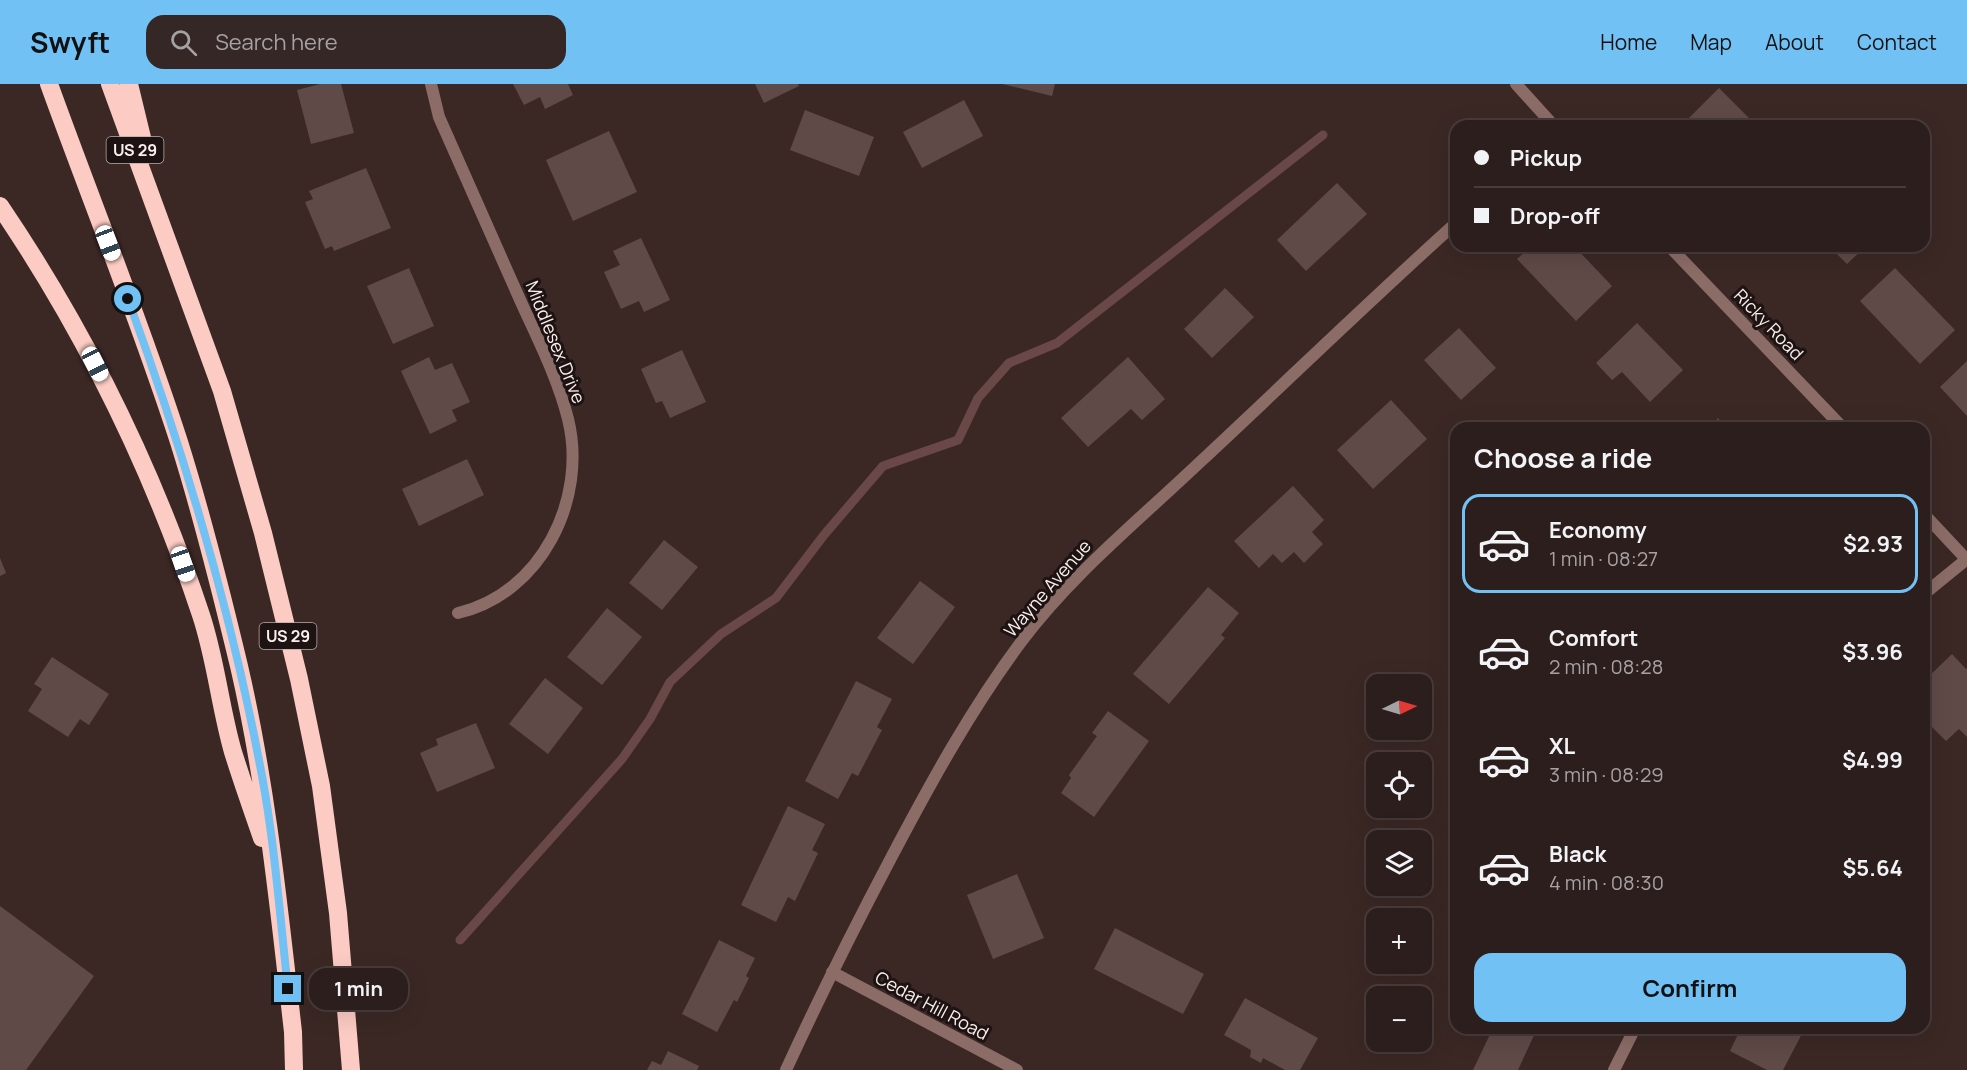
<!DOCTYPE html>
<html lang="en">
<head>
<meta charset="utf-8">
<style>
	body { margin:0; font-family:Manrope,sans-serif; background:#342725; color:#f1f3f6; height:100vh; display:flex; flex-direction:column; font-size:22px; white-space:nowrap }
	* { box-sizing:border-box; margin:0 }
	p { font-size:20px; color:#a6a2a3 }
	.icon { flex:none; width:33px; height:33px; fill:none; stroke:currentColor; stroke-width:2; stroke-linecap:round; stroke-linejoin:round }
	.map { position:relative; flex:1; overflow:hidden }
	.side { position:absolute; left:1450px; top:338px; width:480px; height:612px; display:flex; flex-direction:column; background:#2c1e1c; border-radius:18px; box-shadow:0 6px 24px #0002,0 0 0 2px #483c3b }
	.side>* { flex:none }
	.guide { position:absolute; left:1450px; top:36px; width:480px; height:132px; border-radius:18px; box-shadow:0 6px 24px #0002,0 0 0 2px #483c3b; display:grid; align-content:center; height:132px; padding:0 24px; background:#2c1e1c }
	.needle { width:39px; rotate:85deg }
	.tools { position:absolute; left:1366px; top:590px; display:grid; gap:12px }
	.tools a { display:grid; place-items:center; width:66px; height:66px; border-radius:12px; background:#2c1e1c; box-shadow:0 6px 24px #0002,0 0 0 2px #483c3b; font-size:30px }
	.end { position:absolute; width:27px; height:27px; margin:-14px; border:8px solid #72c1f5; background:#111; box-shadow:0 0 0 3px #111 }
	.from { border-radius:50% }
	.bubble { position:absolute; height:42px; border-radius:18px; background:#2c1e1c; box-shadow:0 6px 24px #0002,0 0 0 2px #483c3b; font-size:20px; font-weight:700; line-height:42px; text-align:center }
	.car { position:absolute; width:18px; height:36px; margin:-18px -9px; border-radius:8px; box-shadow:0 0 4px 2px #0007; background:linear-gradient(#fff 24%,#345 0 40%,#fff 0 76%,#345 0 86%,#fff 0) }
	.guide b { display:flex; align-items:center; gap:21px; height:57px; font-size:22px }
	.guide b+b { border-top:2px solid #483c3b }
	.guide i { width:15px; height:15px; background:#f1f3f6 }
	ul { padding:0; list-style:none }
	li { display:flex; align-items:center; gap:18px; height:99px; margin:0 12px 9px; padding:0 12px; border:3px solid transparent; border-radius:18px }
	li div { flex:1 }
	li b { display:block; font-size:22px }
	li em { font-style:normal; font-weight:700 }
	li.active { border-color:#72c1f5 }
	li>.icon { width:54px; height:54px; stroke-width:1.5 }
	h2 { padding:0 24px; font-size:27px; line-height:72px }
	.primary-button { display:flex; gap:12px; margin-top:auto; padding:12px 24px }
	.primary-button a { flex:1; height:69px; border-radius:18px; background:#72c1f5; color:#111; font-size:24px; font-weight:700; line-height:69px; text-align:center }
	header { display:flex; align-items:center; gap:36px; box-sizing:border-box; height:84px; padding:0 30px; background:#72c1f5; color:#111 }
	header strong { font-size:28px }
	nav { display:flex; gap:33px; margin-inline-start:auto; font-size:21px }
	.search { width:420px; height:54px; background:#342725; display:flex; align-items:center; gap:15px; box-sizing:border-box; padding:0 21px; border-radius:18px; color:#a6a2a3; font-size:22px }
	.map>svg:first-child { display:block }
</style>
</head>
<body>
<header>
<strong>Swyft</strong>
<div class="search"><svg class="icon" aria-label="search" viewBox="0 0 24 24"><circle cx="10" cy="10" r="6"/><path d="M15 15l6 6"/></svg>Search here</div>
<nav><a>Home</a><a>Map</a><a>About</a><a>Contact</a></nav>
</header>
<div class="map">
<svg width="1967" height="986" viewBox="0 0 1967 986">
	<rect width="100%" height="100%" fill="#3b2825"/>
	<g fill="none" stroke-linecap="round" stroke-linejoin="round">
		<!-- stream -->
		<path stroke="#6b4848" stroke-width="9" d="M460,856L622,675L650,635L670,598L721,550L776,514L824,451L883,382L958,356L978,314L1009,279L1057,259L1323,51"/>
	</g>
	<!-- building -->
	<path fill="#5f4a47" d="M320,0H341L354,49L311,60L297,6Z
		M513,0H568L573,11L545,25L540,13L524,21Z
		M755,0H798L799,2L764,19Z
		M1002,0H1055L1052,12Z
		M1719,4L1757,42H1695L1688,35Z
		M964,16L983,52L922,84L903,48Z
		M805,26L874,53L859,92L790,66Z
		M609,47L637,108L573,137L546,76Z
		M366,84L391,144L334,167L332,162L325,165L305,118L313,115L309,107Z
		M1337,99L1367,130L1306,187L1277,156Z
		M641,154L670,216L644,228L639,217L621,225L604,188L620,181L613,167Z
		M1531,162H1574L1612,202L1576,237L1517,175Z
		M1829,162H1866L1847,180Z
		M409,184L434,242L393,260L367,202Z
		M1895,184L1955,246L1920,280L1860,217Z
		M1225,204L1254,233L1212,274L1184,245Z
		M1637,239L1683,286L1650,318L1622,288L1612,296L1596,279Z
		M1459,244L1496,284L1461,316L1424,276Z
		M682,266L706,318L670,334L662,317L656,319L641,285Z
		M429,273L435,286L452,279L470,318L452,326L457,337L430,350L401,287Z
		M1128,273L1165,315L1142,336L1131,325L1088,363L1061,334Z
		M1967,277V332L1940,303Z
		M1391,316L1427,355L1373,405L1337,366Z
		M1718,334L1727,344H1709Z
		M467,375L484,411L419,442L402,405Z
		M1293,402L1324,436L1312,448L1323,460L1304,479L1294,468L1282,479L1273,470L1259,484L1234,457Z
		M664,456L698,483L662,526L629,499Z
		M0,474L6,489L0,492Z
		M920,497L955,523L913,580L877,554Z
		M1208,503L1239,529L1221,551L1225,554L1169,620L1133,590Z
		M607,524L642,553L602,601L567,573Z
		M1952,570L1966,585L1967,584V653L1959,645L1946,657L1924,635V623L1929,619L1924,615V597Z
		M52,573L109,610L89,641L80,635L68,653L28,627L42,605L34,600Z
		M545,594L583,624L548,670L509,640Z
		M856,597L892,615L877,643L882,646L858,692L852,689L838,715L805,697Z
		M1108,627L1149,657L1094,733L1061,709L1071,694L1069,691L1097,652L1092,649Z
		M476,639L495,684L437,708L420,669L438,661L436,655Z
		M788,722L825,740L812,766L818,769L795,817L788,813L776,838L741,821Z
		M1017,790L1044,854L993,875L967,811Z
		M0,822L94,892L26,986H0Z
		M1115,844L1204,890L1183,930L1094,885Z
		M719,856L755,874L746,892L749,894L737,918L734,916L717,948L682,930Z
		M1245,914L1318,954L1300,986H1285L1263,974L1261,979L1250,973L1251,966L1224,951Z
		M1493,944H1524L1535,949L1518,986H1473Z
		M1741,944H1805L1783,986H1767L1730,967Z
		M668,967L699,982L697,986H647L652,977L661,981Z"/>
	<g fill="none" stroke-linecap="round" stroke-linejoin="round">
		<!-- street -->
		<path stroke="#8c6c67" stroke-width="12" d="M431,0L439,33C465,92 491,150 517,209C535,250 557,291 568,335C588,415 541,510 458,529
			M1516,0L1554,42
			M1669,162L1843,344
			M1924,430L1967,476
			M1924,510L1967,475
			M832,888L1017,986
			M786,986C819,914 854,844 891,774C930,700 971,625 1021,558C1072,490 1138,437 1199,379C1285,299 1369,217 1456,139
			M1614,986L1635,944"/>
		<!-- highway -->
		<path stroke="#fccbc3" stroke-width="18" d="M49,0C92,119 140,237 179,358C202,431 221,507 239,582C267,703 279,825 293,948L294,986
			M110,0L222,307L263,449L299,595L321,702L338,829L351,986
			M129,0L145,66
			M0,122C86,249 153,386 201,531C216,576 220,623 233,668C242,697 252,725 262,754"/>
	</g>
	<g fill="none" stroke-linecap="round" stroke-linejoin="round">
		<!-- route -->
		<path stroke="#72c1f5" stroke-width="8" d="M128,215C185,371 232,530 262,692C275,762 280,834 288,905"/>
	</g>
	<g text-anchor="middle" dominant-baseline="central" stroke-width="6" stroke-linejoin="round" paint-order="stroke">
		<!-- shield labels -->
		<g fill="#1c1312" stroke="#b8acab" stroke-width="1.5">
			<rect x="106.5" y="53" width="57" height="26" rx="4.5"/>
			<rect x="259.5" y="539" width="57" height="26" rx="4.5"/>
		</g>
		<g font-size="16" font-weight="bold" fill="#fbeeec">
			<text x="135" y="66">US 29</text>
			<text x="288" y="552">US 29</text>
		</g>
		<!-- street labels -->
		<g font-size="18" fill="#fbeeec" stroke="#1c1312">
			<text transform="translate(1769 240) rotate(46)">Ricky Road</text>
			<text transform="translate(556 258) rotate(68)">Middlesex Drive</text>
			<text transform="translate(1047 504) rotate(-49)">Wayne Avenue</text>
			<text transform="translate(932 921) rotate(28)">Cedar Hill Road</text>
		</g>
	</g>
</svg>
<div class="tools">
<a><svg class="needle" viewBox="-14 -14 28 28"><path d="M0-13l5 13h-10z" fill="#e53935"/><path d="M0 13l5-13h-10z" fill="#a6a2a3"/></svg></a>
<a><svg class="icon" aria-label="locate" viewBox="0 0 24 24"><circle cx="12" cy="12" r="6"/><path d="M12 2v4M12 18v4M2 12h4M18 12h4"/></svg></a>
<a><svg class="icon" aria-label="layers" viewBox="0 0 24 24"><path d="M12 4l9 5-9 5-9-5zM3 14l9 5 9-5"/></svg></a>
<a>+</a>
<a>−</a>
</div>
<i class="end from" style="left:128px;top:215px"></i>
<i class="end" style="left:288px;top:905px"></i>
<div class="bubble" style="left:309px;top:884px;width:99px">1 min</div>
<i class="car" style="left:108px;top:159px;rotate:159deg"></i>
<i class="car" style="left:95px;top:280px;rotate:153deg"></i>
<i class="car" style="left:183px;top:480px;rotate:161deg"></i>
<div class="guide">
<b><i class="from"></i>Pickup</b>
<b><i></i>Drop-off</b>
</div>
<section class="side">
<h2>Choose a ride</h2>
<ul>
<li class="active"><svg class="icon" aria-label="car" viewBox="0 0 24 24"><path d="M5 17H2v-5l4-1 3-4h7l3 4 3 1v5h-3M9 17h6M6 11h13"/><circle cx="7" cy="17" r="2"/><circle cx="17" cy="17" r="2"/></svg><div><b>Economy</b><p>1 min · 08:27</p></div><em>$2.93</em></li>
<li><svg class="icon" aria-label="car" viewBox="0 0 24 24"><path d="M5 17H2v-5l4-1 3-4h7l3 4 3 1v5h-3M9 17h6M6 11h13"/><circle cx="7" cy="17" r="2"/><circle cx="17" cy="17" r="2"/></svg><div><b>Comfort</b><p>2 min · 08:28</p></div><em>$3.96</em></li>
<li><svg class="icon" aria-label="car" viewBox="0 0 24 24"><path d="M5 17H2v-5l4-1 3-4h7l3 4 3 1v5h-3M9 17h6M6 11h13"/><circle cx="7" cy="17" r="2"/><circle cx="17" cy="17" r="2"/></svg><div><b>XL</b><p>3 min · 08:29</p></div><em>$4.99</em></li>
<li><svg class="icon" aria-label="car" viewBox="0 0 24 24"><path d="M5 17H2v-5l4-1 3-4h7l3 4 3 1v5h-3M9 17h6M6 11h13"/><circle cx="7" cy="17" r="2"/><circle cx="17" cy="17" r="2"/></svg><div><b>Black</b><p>4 min · 08:30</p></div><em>$5.64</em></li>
</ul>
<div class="primary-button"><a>Confirm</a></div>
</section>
</div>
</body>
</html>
